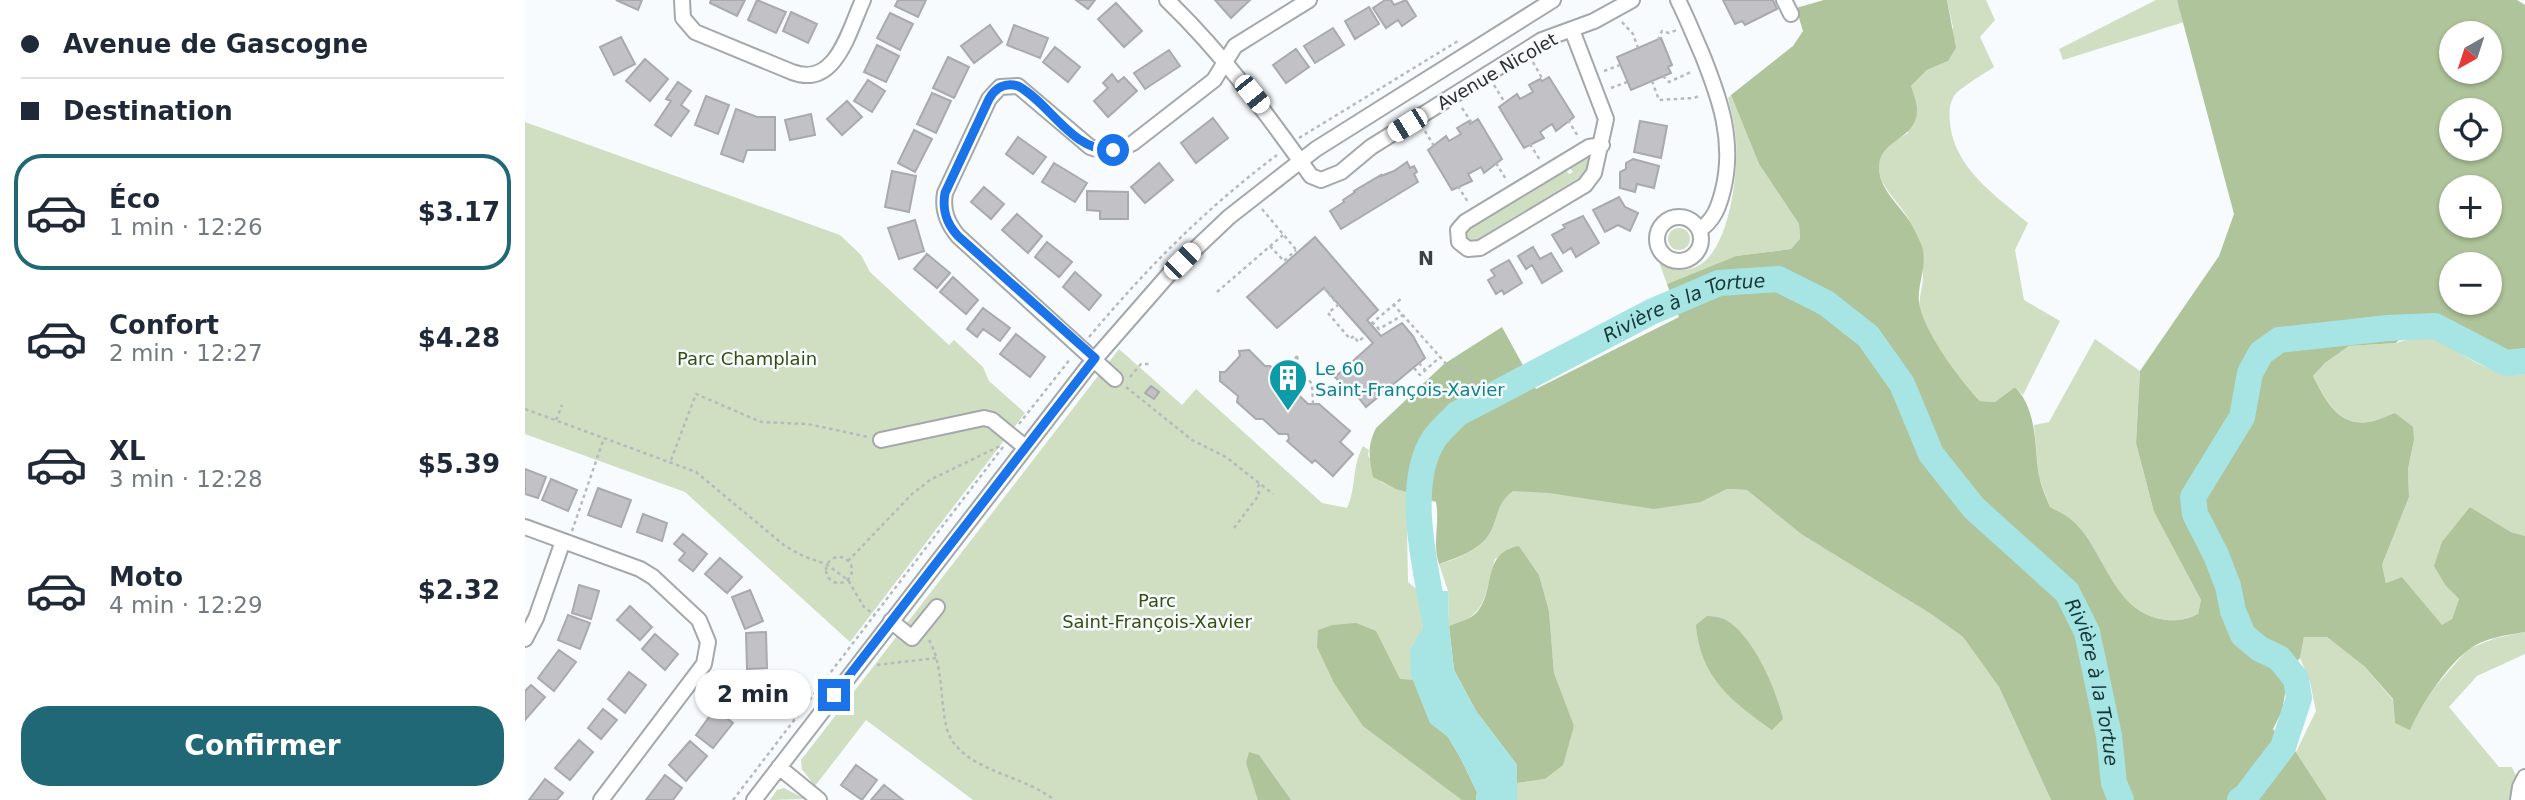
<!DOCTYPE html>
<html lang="fr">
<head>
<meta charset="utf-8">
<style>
	body { margin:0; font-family:"DejaVu Sans",sans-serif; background:#f6f6f7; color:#1f2937; height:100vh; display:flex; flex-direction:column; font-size:26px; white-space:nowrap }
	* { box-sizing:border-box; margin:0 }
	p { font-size:23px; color:#747a83 }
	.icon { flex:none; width:38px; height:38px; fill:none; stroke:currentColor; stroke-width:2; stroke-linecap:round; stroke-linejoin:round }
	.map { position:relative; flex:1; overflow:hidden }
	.side { display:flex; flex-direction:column; background:#fff; width:525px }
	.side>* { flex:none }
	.guide { display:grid; align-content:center; height:154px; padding:0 21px; background:#fff }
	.needle { width:46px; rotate:219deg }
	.buttons { position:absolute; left:1914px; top:21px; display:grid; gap:14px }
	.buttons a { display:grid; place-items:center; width:63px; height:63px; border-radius:50%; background:#fff; box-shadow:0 2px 5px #0004; font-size:35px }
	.end { position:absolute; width:32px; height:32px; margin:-16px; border:9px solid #1a73e8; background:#fff; box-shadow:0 0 0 4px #fff }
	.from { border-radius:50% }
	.bubble { position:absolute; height:49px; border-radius:24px; background:#fff; box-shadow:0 2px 5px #0004; font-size:23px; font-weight:700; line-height:49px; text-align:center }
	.car { position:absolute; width:21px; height:42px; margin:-21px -10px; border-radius:9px; box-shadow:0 0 5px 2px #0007; background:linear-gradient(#fff 24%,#345 0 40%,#fff 0 76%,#345 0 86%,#fff 0) }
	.guide b { display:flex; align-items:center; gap:24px; height:66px; font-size:26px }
	.guide b+b { border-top:2px solid #e0e1e3 }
	.guide i { width:18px; height:18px; background:#1f2937 }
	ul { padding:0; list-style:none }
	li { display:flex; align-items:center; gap:21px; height:116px; margin:0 14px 10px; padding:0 7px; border:4px solid transparent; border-radius:28px }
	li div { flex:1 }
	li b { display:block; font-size:26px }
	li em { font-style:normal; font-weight:700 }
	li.selected { border-color:#206875 }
	li>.icon { width:63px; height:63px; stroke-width:1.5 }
	.primary-button { display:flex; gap:14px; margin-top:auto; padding:14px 21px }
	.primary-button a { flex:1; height:80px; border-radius:28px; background:#206875; color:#fff; font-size:28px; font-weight:700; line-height:80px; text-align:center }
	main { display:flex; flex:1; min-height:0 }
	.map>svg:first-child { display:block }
</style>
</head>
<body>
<main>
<section class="side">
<div class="guide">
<b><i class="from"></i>Avenue de Gascogne</b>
<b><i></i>Destination</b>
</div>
<ul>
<li class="selected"><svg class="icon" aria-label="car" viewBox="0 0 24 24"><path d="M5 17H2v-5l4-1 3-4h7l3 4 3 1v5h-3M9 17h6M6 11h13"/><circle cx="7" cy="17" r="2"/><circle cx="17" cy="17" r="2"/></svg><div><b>Éco</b><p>1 min · 12:26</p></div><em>$3.17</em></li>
<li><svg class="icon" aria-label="car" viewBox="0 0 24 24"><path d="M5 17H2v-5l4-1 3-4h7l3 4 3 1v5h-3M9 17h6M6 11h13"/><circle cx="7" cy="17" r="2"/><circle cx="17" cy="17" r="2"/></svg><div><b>Confort</b><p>2 min · 12:27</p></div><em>$4.28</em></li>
<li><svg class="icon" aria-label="car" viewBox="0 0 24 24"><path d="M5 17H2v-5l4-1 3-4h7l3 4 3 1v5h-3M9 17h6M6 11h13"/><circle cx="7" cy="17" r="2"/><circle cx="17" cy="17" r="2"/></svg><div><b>XL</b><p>3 min · 12:28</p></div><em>$5.39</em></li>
<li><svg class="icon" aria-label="car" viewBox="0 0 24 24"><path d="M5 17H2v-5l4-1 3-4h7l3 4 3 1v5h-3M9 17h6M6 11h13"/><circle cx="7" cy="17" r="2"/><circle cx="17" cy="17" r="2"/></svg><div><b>Moto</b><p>4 min · 12:29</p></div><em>$2.32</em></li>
</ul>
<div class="primary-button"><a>Confirmer</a></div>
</section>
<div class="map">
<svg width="2000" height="800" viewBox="0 0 2000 800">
	<rect width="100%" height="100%" fill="#f7fbfd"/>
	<!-- green -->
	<path fill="#d0dec2" d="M1422,0H1461L1470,20L1455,37L1469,67C1459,74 1434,88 1429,96C1424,105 1424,113 1425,123C1429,168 1471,196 1503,223L1490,250L1499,300L1535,321L1498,395L1490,387L1470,402L1455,401C1433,379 1409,346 1397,317C1391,302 1398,290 1398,275C1398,267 1387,225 1383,218C1372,198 1348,183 1355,157C1358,146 1374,139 1383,133L1385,87L1402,70L1423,61L1428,27Z
		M1631,0H1652L1659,22L1538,60L1534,49Z
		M1206,95L1234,164L1274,224L1275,240L1266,249L1211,256L1142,284L1134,262C1200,301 1214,181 1211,140C1210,126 1206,111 1203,98Z
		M0,122L315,235L336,255L345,272L424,345L429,340L458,367L464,381L500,413L325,642L160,492L0,434Z
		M1065,157L1061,170L1055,177L951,240L948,242L941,237L940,233L944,228L1041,170L1044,174L1048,172L1045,168Z
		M1143 239a11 11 0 1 1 22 0a11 11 0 1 1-22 0Z
		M1910,335C1933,354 1969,378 2000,374V536L1986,532L1945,507L1921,586L1934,599L1927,619L1917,626L1877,577L1861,583L1857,565L1884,497L1883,469L1889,440L1870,413C1861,416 1852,421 1843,422C1813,427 1800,398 1788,376L1800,363L1824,346L1871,343L1893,337Z
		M1570,339L1615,371L1611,443L1629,512L1676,600L1673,614C1660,621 1646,622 1631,618C1586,605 1578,549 1548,521C1542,515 1532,511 1525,507L1514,478L1509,425L1524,422Z
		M594,349L657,405L671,389L797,503L822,508C832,486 826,469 838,446L844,450L843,455L856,482L884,494L882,529L883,582L894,591L898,629L885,649L951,800H448L341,720L290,786C285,781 283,775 277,770L276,760Z
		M1202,489L1222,490L1276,534L1406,614L1438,637L1474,687L1526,800H992V783L1020,779L1049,727L1029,673L1024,611L1014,575L994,546L970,559C966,573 961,604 950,613C943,620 933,622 924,626L923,591L914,564C932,559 955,550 965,533C974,516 971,504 988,490L1176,502Z
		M2000,632V654L1952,676L1924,707L1974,767H1987L1993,780L1986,800H1802L1771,752L1791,711L1785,682L1775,658L1779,637H1802L1840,667L1868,700L1870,723L1893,713L1909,688L1943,649L1971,638Z
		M259,788L280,799L245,800L252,790Z"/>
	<!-- forest -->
	<path fill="#afc49a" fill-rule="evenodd" d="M1299,0H1422L1431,48L1423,61L1402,70L1386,86C1388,93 1393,105 1392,112C1390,140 1356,139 1354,165C1353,186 1370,201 1381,216C1387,224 1392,235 1396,244C1404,262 1392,284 1394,302C1397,329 1435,381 1455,401L1470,402L1490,387C1513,411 1509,445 1514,476C1516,486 1521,497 1525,507C1532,511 1542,515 1548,521C1578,548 1586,605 1631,618C1646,622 1660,621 1673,614L1676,600L1629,512L1611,443L1615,371L1694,256L1709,214L1652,0H1992L2000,5V354C1972,360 1953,337 1930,325C1920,320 1908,318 1898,315L1871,343L1824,346L1800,363L1788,376C1800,399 1813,427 1843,422C1852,421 1861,416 1870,413L1888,427L1889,440L1883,469L1884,497L1857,565L1861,583L1877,577L1917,625L1927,619L1934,599L1921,586L1909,566L1917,542L1945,507L1986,532L2000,536V632C1982,635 1958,638 1943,650C1921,667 1896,705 1885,730L1870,723L1868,699L1840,667L1802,637H1779L1775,658L1764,671L1757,711L1748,729L1771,752L1802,800H1526L1474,687L1438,637L1406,614L1276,534L1222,490L1202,489L1176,502L1129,509L1024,493L988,491C971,504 974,516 965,533C955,550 932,558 914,564C907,544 915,523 911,502L871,489L848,477C844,458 842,446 851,428L919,364L977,327L1011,389L1154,317L1142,284L1211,256L1266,249L1275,239L1274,224L1234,164L1206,95L1268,46L1278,31L1271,8ZM1927,33H1965V72H1927ZM1927,110H1965V149H1927ZM1927,187H1965V226H1927ZM1927,264H1965V303H1927Z
		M994,546L1014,575L1024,611L1029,673L1049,726L1038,765L1020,779L992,783V765L951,711L929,670L924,626C933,622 947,619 953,611C971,587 957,553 994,546Z
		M1182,616C1187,616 1194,617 1199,619C1228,634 1251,689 1258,719L1247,730C1207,702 1175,677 1171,625Z
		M831,623L851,631L875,679L888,680L905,723L923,737L935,757L952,792L951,800H937L838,726L809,683L792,647L793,630L808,625Z
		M724,752L734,755L766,800H733L721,763Z"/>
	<!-- water -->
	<path fill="#a6e5e4" d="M894,591H923L924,626L929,670L951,711L992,765V800H951L952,792L935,757L923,737L905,723L886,675L885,649L898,628Z"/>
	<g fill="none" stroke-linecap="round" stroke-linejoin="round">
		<!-- river -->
		<g stroke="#a6e5e4" stroke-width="26">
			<path id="s1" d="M911,626C902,574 878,486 909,439C915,430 925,422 932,414L1126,312L1194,283L1253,279L1301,303L1343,336L1377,384L1406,454L1449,508L1542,592L1562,632L1584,736L1589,783L1596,800"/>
			<path d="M1715,800L1720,797L1758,747L1774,698L1771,679L1754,658L1735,649L1718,635L1708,611L1703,586L1691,555L1670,514L1668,497L1717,417L1725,373L1736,353L1754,340L1863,328L1910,326L1981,363L2000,361"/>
		</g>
	</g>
	<!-- building -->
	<path fill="#c2c1c5" stroke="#aaa9ad" stroke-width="2" d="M91,0H117L113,10Z
		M186,0H220L212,16L185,3Z
		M232,0L261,12L251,33L223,20Z
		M373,0H401L393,17L370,6Z
		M551,0H570L563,9Z
		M690,0H725L706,18Z
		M860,0H866L869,5L881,0L891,16L877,26L873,20L861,28L848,8Z
		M1198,0H1248L1252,9L1220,25L1217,21L1210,24Z
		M591,3L617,31L599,47L573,19Z
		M844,7L854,24L830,39L820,21Z
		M266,12L292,24L283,43L258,31Z
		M365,13L388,24L375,50L352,38Z
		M465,25L477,42L449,63L436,46Z
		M489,25L523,38L515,58L482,45Z
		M808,28L819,45L790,63L779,46Z
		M96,37L110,64L89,75L75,47Z
		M1136,38L1147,65L1143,67L1146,73L1106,90L1092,57Z
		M352,45L374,56L361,82L339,72Z
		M530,47L555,67L543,82L518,62Z
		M771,49L784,67L761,83L748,65Z
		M644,50L655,66L620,89L609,73Z
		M423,57L444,67L429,98L408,88Z
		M120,59L143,79L125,101L101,81Z
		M587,74L593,82L599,77L612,91L583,117L569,101L583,88L578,83Z
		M1024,77L1049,117L1031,131L1027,124L1015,132L1019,138L999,148L974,107L992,94L995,99L1008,92L1004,85L1015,79L1017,81Z
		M343,80L360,91L347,112L329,101Z
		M153,82L166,91L156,105L164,111L146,136L130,125L146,101L141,99Z
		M407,93L426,101L411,133L392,124Z
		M181,96L204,105L193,134L170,125Z
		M322,101L337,117L317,135L302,119Z
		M211,109L232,117H250V150H222L218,162L196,154Z
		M286,114L290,135L265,140L260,120Z
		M688,118L703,138L671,163L656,143Z
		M953,119L977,159L959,173L956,167L943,174L947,181L927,190L903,150L921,136L924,141L936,134L932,128L944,121L945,124Z
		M1115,121L1142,126L1136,158L1109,152Z
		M389,130L407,139L390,172L373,163Z
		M493,137L521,157L508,174L481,154Z
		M1108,159L1134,166L1129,188L1112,184L1110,192L1095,188V172L1101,169V163Z
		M882,162L885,168L889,166L892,172L889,174L893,182L816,229L805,211L819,202L818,200L830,192L829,191L856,175V176L869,171Z
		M529,163L562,183L550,202L517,182Z
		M634,163L648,180L620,203L606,187Z
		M367,171L391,176L384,212L360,207Z
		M459,187L479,204L466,219L446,202Z
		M562,191L603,192V219H575V211L562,210Z
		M1094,197L1100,207L1113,213L1105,231L1093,225L1080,232L1068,210Z
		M492,214L517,236L503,253L477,230Z
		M1058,216L1074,243L1051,257L1046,248L1038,253L1027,235L1040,228L1038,225Z
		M390,220L399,251L374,259L363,228Z
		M790,237L853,310L842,320L856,336L877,323L888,336L900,358L841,407L829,392L826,394L810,377L848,343L799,288L752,328L722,297Z
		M522,242L547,262L534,277L510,257Z
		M1008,247L1015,259L1026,253L1037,271L1017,283L1007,265L1001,269L993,256Z
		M402,254L425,273L412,288L389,269Z
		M984,260L997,283L979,294L977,290L971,294L963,280L970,276L966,270Z
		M550,272L576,295L564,310L538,287Z
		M428,277L453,300L441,314L415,292Z
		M458,308L485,328L475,341L458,329L452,337L442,329Z
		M491,334L520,357L505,377L475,354Z
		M724,350L740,366H745L765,383V387L783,404H794L825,431L815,442L828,454L808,476L790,460L787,463L762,441L764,439L763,434H754L738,419H731L712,402L713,396L695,381V372H700L715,356L714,351Z
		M626,386L634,392L629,399L620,393Z
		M0,469L21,477L13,498L0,494Z
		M26,479L52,490L43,511L17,500Z
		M73,488L106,500L96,527L63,515Z
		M118,514L142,523L137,541L112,532Z
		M158,534L182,554L168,571L154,560L160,553L149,544Z
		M195,558L217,577L202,593L180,574Z
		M54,585L74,591L66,619L47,613Z
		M225,590L238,621L220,629L207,597Z
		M105,606L127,627L115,640L92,620Z
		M43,615L65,623L55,649L33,640Z
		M241,632L242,668L222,669L221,633Z
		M130,634L153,654L140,670L117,649Z
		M34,650L51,662L29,691L13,678Z
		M104,672L121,685L100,713L83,699Z
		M218,677L237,689L218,717L200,705Z
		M6,685L20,697L0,720V691Z
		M78,709L92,720L76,739L63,728Z
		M190,709L208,723L188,748L171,735Z
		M54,740L68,752L45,780L30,768Z
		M165,741L182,756L161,781L144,765Z
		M331,765L352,780L337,800L316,785Z
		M140,775L157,788L148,800H121Z
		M20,779L38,793L32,800H4Z
		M359,785L378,800H346Z"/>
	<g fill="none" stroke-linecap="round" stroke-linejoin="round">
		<defs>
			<path id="minor" d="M157,0L158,18L170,32L267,72C311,89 324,30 338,0
				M642,0C697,53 742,114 786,176L796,180L816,172L846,147L1017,40L1069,21L1107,0
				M1153,0C1162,18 1169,36 1177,54C1195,99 1210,141 1198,190C1194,206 1189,221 1174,230
				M1259,0L1266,14
				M1047,30L1081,119L1069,173L1060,185L955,248L943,249L934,242L933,230L940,222L1064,147L1077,145
				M1132 239a22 22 0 1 1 44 0a22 22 0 1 1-44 0Z
				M590,379L433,236C422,223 417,210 420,193L464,99L475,87L493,86L565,147C580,153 594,151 608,143L689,80L710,46L784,0
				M356,440L459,418L467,420L500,447
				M0,527L115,569L128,577L174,620L183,642L179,664L76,800
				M366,621L387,638L412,607
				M0,639L11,618L38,541
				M254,767L294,800
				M229,800L562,368L645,273L704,217L791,149L1028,0
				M1993,800L1995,787L2000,777"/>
		</defs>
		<!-- minor casing -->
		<use href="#minor" stroke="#a5a8ab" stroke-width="18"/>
		<!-- path -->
		<path stroke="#b7babc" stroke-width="2.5" stroke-dasharray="3.5 3.5" stroke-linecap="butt" d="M1097,22L1108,34L1113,48
			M1133,40L1137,31L1144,33L1152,30
			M1008,62L1018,80
			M1079,71L1095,65
			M1138,76L1144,82L1168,71
			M1127,81L1134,100L1169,98L1176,95
			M969,85L980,103
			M1086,88L1102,82
			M937,108L947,123
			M1043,120L1054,138
			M900,131L909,146
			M774,138L933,41
			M1005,144L1016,162
			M971,163L982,181
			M933,186L944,204
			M737,209L773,252
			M745,246L759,261L771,250
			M799,288L813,305L803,313L825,339L829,336L833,342L841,335
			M692,292L758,235
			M868,304L924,367L929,366L933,371L937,368L956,392
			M847,322L854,329L878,315
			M846,324L877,298
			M564,337C621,269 681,208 752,155
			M772,356L775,369L787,384L788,404
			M894,363L900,370
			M889,368L895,375L915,357
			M757,375L772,356
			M605,377L616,364H626
			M601,387L667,440L701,457L748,494
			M953,395L959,389
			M0,409L171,472L260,546L278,556L301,564L323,580L339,607L350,615
			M31,420L37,405
			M494,424L546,358
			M146,460L171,394L236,422L283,424L343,437
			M709,528L734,495L733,487L735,483
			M47,531L79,438
			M301 570a13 13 0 1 1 26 0a13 13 0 1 1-26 0Z
			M323,561L387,494L405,480L477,445
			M404,640C418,664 415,698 421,725C428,762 477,772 506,786C515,790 522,795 530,800
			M352,665L411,658
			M208,800L478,447"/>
		<!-- minor -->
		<use href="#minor" stroke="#fff" stroke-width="14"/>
	</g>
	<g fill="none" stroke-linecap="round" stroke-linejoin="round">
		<!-- route -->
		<path stroke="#1a73e8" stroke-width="9" d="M309,695L570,358L433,236C421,223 417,210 420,193L464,99C470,88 480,82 493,86C526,104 546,151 588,150"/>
	</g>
	<!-- icons -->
	<defs>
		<symbol id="building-pin" viewBox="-11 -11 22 30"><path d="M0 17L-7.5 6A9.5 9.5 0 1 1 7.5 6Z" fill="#0f9aa8" stroke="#f7fbfd"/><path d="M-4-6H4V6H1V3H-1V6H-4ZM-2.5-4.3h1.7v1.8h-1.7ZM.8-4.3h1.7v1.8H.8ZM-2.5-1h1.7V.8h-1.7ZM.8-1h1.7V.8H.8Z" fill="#fff"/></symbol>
	</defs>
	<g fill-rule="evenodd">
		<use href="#building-pin" x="741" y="356" width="44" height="60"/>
	</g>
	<g text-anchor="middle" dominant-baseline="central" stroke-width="5" stroke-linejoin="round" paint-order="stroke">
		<!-- street labels -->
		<g font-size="18" fill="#2c2d2e" stroke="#f7fbfd">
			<text transform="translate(972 71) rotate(-30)">Avenue Nicolet</text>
		</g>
		<!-- park labels -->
		<g font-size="18" fill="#344e0f" stroke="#f7fbfd">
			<text x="222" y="358">Parc Champlain</text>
			<text x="632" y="600">Parc<tspan x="632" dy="21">Saint-François-Xavier</tspan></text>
		</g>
		<!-- culture labels -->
		<g font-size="18" fill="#0d838f" stroke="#f7fbfd" text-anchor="start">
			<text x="790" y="368">Le 60<tspan x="790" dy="21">Saint-François-Xavier</tspan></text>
		</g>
		<!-- neighbourhood labels -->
		<g font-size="19" font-weight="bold" fill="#3e4143" stroke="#f7fbfd">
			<text x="901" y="258">N</text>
		</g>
		<!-- water labels -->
		<g font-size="19" font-style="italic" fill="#163535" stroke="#f7fbfd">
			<text stroke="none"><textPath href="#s1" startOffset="478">Rivière à la Tortue</textPath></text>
			<text stroke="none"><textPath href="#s1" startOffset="1108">Rivière à la Tortue</textPath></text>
		</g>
	</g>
</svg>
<div class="buttons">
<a><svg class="needle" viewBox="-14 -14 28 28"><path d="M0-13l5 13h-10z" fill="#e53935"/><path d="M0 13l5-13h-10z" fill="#747a83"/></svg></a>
<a><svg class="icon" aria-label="locate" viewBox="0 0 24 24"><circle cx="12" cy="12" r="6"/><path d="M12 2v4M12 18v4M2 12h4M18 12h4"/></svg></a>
<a>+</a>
<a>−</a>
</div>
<i class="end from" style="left:588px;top:150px"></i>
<i class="end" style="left:309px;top:695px"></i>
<div class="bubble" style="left:170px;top:670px;width:116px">2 min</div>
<i class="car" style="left:727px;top:94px;rotate:141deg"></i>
<i class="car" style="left:882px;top:125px;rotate:238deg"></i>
<i class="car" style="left:657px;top:261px;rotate:45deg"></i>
</div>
</main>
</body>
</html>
